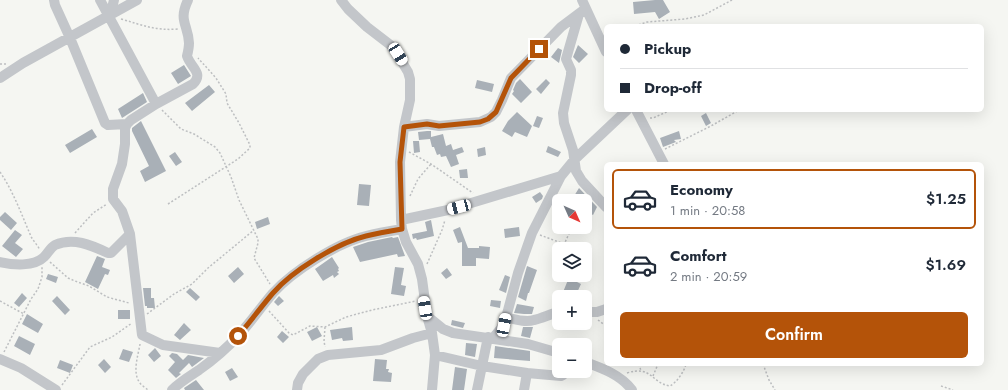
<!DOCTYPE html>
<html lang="en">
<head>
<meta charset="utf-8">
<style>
	body { margin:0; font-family:Jost,sans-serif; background:#f2f2f3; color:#1f2937; height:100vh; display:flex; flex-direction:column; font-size:15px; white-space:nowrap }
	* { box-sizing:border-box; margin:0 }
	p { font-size:13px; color:#747a83 }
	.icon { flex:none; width:22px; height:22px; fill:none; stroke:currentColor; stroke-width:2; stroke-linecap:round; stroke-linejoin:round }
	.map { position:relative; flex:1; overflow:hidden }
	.sheet { position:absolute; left:604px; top:162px; width:380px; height:204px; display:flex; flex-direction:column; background:#fff; border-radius:6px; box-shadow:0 4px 16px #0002 }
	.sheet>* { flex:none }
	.banner { position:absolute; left:604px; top:24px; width:380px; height:88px; border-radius:6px; box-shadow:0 4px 16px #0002; display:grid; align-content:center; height:88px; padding:0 16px; background:#fff }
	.needle { width:26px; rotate:135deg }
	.tools { position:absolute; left:552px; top:194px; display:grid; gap:8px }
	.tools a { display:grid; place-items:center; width:40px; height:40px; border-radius:6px; background:#fff; box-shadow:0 4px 16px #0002; font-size:20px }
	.end { position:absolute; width:18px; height:18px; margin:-9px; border:5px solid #b45309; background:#fff; box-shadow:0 0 0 2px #fff }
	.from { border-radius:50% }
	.car { position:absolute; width:12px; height:24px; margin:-12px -6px; border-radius:5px; box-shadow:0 0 3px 1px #0007; background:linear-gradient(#fff 24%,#345 0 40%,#fff 0 76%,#345 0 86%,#fff 0) }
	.banner b { display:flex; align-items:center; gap:14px; height:38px; font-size:15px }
	.banner b+b { border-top:1px solid #e0e1e3 }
	.banner i { width:10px; height:10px; background:#1f2937 }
	ul { padding:7px 0 0; list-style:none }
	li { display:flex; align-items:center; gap:12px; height:60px; margin:0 8px 6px; padding:0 8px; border:2px solid transparent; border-radius:6px }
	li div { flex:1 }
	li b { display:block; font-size:15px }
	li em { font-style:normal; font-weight:600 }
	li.active { border-color:#b45309 }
	li>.icon { width:36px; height:36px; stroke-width:1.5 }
	.primary-button { display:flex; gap:8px; margin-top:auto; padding:8px 16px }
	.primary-button a { flex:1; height:46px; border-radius:6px; background:#b45309; color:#fff; font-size:16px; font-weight:600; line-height:46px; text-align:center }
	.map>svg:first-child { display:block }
</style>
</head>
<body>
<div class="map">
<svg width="1008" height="390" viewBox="0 0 1008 390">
	<rect width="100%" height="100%" fill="#f5f6f2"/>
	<!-- building -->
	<path fill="#a9b0b7" d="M655,0H663L670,12L659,19L655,12L634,14L633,2Z
		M578,45L588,54L579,63L573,57Z
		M558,48L562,50L559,63L551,57Z
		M184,65L191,76L178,84L171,73Z
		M520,79L532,92L521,103L512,94L514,91L513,90L516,83Z
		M546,79L550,83L541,94L536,89Z
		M477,80L494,84L492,92L475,88Z
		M209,85L215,92L192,111L185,103Z
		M143,93L147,102L122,118L118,109Z
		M517,112L532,126L527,137L515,132L512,137L502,131L508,121Z
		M706,113L711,123L706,126L701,116Z
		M537,116L543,118L539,128L533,126Z
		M141,121L166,171L145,182L140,171L149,166L132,131V128Z
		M92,129L97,137L70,153L65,145Z
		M427,131H431V137L443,134L446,146L451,144L453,150L462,147L464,152L456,155L459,164L451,167L446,156L441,157L440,154L437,155L434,147H432L430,139L419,140L418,132Z
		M679,131L681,139L674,140L676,142L663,147L660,138Z
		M413,141H419L420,152L414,153Z
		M548,146L561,152L558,157L546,152Z
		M485,147L486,155L478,157L477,149Z
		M175,152L182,162L176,166L169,156Z
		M467,169L468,178H460L459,170Z
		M359,184L371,185L369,206L357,205Z
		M579,188L597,207L593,215L586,211L591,201H571Z
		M540,192L543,196L542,199L536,203L532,197Z
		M5,212L17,223L11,230L0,220V217Z
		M268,217L270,224L257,229L255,222Z
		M431,220L434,236L417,240L416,238L413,239L412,234L427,231L425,222Z
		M460,227L468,248H479V246L490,247L489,259L476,258V266H462V242L458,243L453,230Z
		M519,227L520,236L505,238L504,229Z
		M15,230L22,235L15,243L23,249L16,257L2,246Z
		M392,237L393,238L398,237L405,256L398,257L397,254L360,262L353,247L368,242Z
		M585,244L592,247L585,262Z
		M97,256L105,259L102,267L110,270L108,275L105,274L98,289L85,282Z
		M332,257L339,268L338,269L339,271L337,272L339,274L334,278L333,275L323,281L315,269Z
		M527,266L537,270L529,293H528L526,301L518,297Z
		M238,267L244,274L234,283L228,276Z
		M395,267L404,268L401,285L406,286L404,296L391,294Z
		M447,268L452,275L446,279L441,273Z
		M48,274L58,277L56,283L46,279Z
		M505,275L510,277L506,293L499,290Z
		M570,275H580L577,282L581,284L575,297H561Z
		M143,288H151V298H154L155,308H147V306H145Z
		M190,288L200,297L196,301L186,292Z
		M22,293L27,298L19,307L14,303Z
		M57,296L70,310L65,315L52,301Z
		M279,296L284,301L278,306L274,302Z
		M491,300L501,301L500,308L490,306Z
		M517,304L534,307L532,314H524L514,313Z
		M118,310H130V319H118Z
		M27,314L43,324L38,333L22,324Z
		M452,320L465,323L463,328L451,325Z
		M184,323L191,330L180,340L174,335Z
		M317,327L322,336L312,341L307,332Z
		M352,327L353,340L343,341L342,338L332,340L330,330Z
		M523,327H533L530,338L521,336Z
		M282,331L289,337L283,343L277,337Z
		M19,336L35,344L30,355L14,346Z
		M466,343L477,344L475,357L465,355Z
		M495,346L530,351V361L494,358Z
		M155,348L161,356L154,362L148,355Z
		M123,349L133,352L129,362L119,359Z
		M172,353L177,354L183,360L188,355L204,358L192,367L189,363L179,373L181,374L176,378L168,370L175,362L169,356Z
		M104,359L111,367L105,373L98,365Z
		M375,359L387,360L386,369H389L388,372L392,373L391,382L373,381Z
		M60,360L73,365L70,373L57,368Z
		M455,367L467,369L464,390H452Z
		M232,368L238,377L230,381L225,372Z
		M196,380L204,390H185L184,388Z"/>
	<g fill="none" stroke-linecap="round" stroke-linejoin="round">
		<!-- path -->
		<path stroke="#bdbfc1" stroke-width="1.5" stroke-dasharray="2 2" stroke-linecap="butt" d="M121,19C142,25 156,31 178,29
			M635,26L647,22L685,19L704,15L732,0
			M0,64H6
			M162,110L181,129L194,134L215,147L220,153L231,177L239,200L258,239V243L254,258L270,284
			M650,118H653L671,110
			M665,149L711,126L739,110
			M409,152L431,164L473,193
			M0,172C13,191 21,213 30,234C32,240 37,244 40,250
			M410,196L418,179L431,164
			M168,204L238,159L250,148V145L239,123L227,103L226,94L216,78L198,58
			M75,233L93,213L107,204
			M540,235L564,244
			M562,249L572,227
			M50,262L68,278L75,281L89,286L107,297L129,303
			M556,262L559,255
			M427,264L442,230L445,220
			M0,301L24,314
			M269,311L289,333L293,335L310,326L325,327L346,317L372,310L416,301
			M147,314L174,294L192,284L208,268L254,230
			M598,320L606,326
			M325,327L324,341L325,347
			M140,344C138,356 132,373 140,383C142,386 146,388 148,390
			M4,352L31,299L38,289L42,277V267
			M639,364L641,371
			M763,364L769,380L775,390
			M627,373C652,365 651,383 670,386C677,382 684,372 686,364
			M653,376L658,364
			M62,385L90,347L112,337L132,323
			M941,386L953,390"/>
		<!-- minor -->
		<path stroke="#c3c6ca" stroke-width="10" d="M54,0L55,5L70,38L105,123L108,125L127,124
			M100,0L156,104
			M188,0C178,21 188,24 189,43C189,47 188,52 187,56C191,68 204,73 193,84L156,104L131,120L127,124L125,128V144L122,164L113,189V199L122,211L130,234L142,335L163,345L220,353
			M341,0L348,9L367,27L393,47L408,72L410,79V100L404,127L400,162L401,220L402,229L406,242L418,264L422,279L427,316L432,333L435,355L432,390
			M582,0L606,52
			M579,14L566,59L571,70V75L563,113L564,123L573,150L576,171L582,181L606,207
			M110,16L114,0
			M0,78L23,63L137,0
			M636,110L664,164
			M404,127L427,124L439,126L480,122L491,117L496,112L502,100L511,78L561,27L585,9
			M401,220L448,210L561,176
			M0,262C13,265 34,267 44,257C48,253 50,248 55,245C73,237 91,245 108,253H111L130,234
			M585,312H597L606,309
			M427,316L443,329L453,333L528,344L559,353
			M505,317C514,319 525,323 534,320C543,318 550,314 559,312
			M493,338L504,325L518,273L532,233L561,176L575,159L627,110
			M435,355L482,366L527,373L561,376L563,375L565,371
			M0,359L21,368L56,390
			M585,362C602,368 621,375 632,390
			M172,390C180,382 190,376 199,370C213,360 227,348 238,336C251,322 261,307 273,293C293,271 337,243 366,236C378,233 390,231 402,229
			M297,390L298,383L303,374L318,359L328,355L381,350L413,338L432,333
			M477,390L488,337
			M524,390L527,373"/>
	</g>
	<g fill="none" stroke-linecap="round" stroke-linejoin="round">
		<!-- route -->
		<path stroke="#b45309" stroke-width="5" d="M238,336C250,322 261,307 273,293C292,271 337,243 366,236C378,233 390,231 402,229L400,162L404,127L427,124L439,126L480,122L488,119L496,112L511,78L539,49"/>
	</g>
</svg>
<div class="tools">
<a><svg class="needle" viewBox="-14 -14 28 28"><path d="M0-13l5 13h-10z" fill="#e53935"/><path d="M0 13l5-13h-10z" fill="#747a83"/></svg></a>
<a><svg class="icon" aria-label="layers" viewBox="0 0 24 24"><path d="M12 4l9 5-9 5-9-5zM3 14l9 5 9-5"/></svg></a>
<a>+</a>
<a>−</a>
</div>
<i class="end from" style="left:238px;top:336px"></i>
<i class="end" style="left:539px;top:49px"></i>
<i class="car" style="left:398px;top:54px;rotate:148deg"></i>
<i class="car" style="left:459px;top:207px;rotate:255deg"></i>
<i class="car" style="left:425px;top:308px;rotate:351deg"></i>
<i class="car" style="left:504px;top:325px;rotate:11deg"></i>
<div class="banner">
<b><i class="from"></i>Pickup</b>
<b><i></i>Drop-off</b>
</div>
<section class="sheet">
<ul>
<li class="active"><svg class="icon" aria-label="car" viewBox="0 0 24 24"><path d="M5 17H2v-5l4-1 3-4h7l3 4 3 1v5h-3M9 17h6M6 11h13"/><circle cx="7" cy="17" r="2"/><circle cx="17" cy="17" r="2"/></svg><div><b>Economy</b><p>1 min · 20:58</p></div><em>$1.25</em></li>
<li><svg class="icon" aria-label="car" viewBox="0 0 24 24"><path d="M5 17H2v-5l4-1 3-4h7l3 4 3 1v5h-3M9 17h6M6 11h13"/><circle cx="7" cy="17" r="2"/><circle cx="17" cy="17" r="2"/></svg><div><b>Comfort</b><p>2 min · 20:59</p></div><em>$1.69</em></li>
</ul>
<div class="primary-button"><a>Confirm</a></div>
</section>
</div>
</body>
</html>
